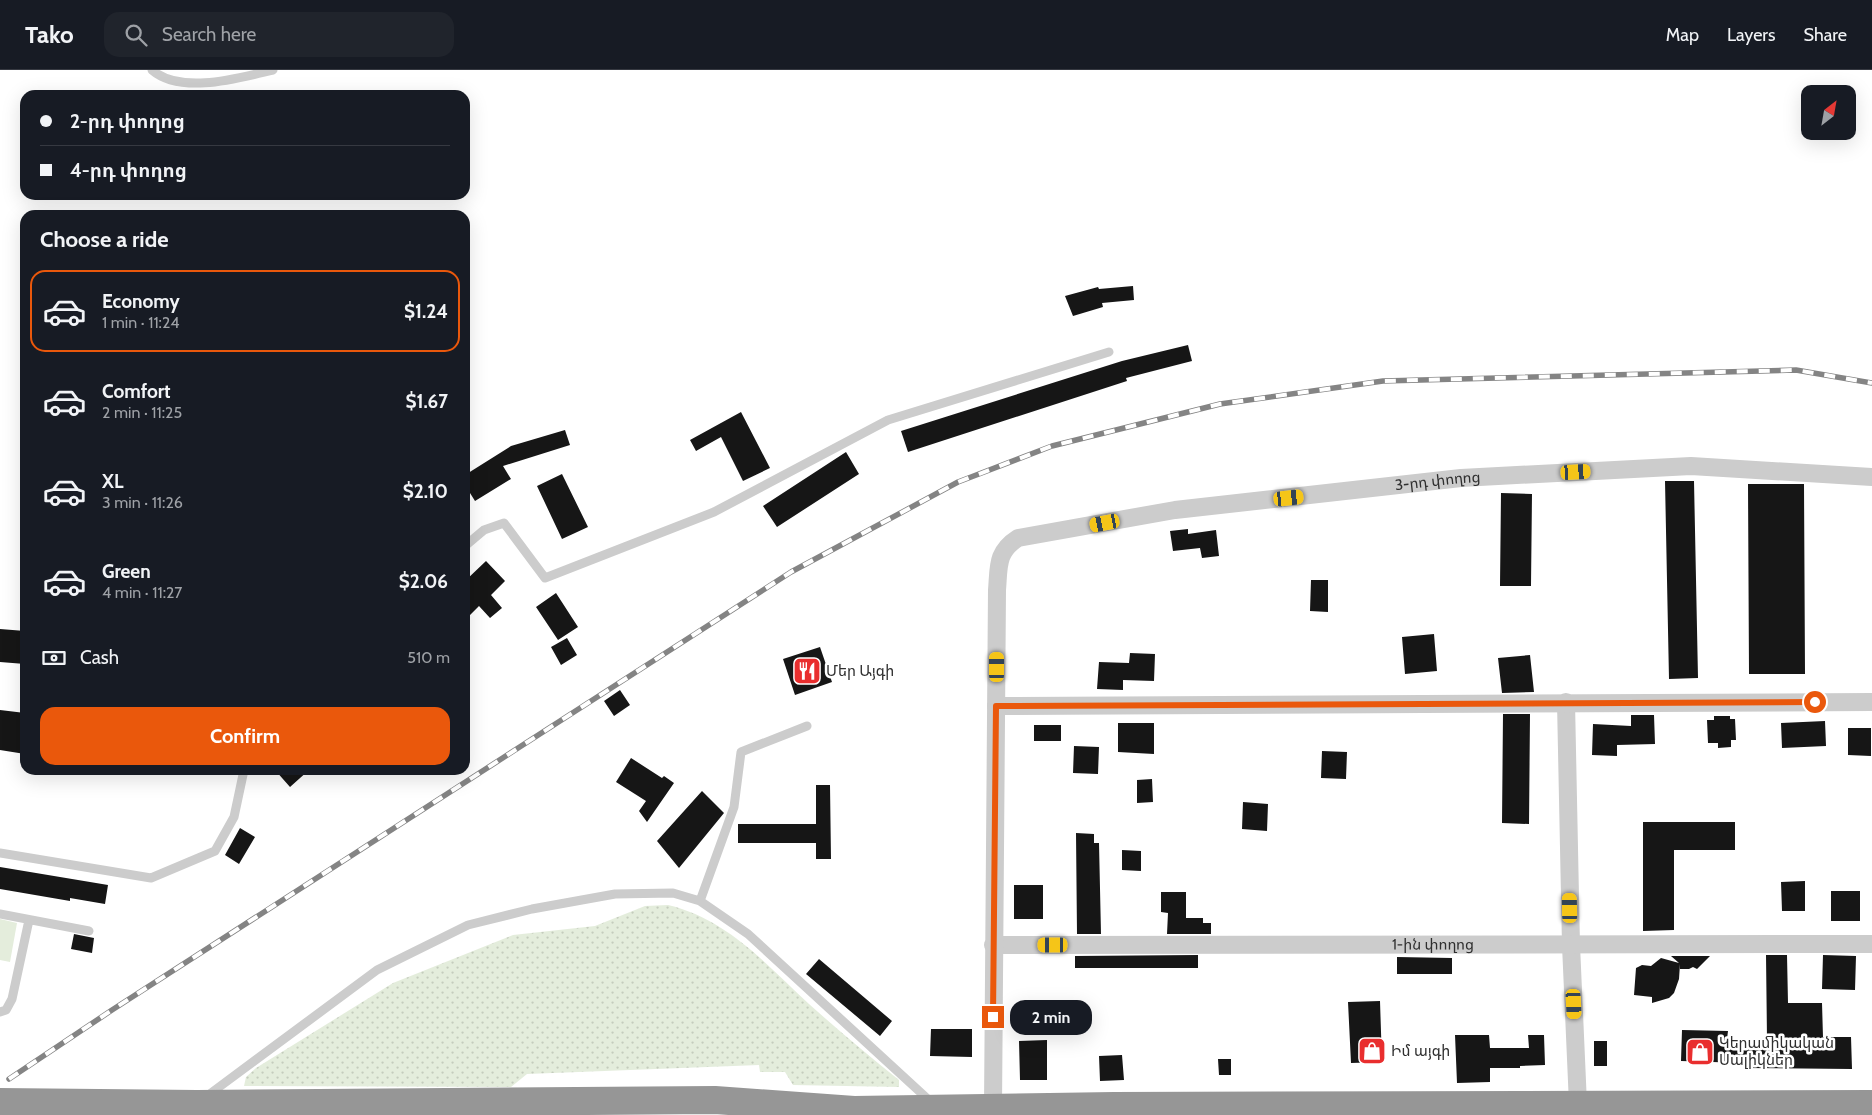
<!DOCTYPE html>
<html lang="en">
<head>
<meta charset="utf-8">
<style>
	body { margin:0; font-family:Cabin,"Noto Sans Armenian",sans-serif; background:#20242c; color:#f1f3f6; height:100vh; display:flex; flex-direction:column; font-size:19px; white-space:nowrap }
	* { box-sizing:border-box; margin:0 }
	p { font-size:16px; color:#9ea1a6 }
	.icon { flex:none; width:28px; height:28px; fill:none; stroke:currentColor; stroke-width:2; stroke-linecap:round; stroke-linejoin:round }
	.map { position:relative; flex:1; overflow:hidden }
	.drawer { position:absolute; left:20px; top:140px; width:450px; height:565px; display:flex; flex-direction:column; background:#171b24; border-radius:15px; box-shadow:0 5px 20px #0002 }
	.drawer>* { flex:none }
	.banner { position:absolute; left:20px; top:20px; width:450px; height:110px; border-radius:15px; box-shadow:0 5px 20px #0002; display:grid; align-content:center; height:110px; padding:0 20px; background:#171b24 }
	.needle { width:32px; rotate:31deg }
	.buttons { position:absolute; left:1801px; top:15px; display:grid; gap:10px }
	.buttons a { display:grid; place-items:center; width:55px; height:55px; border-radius:10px; background:#171b24; box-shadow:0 5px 20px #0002; font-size:25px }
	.end { position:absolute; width:22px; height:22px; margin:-11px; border:6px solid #ea580c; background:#fff; box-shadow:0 0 0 2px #fff }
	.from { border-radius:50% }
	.bubble { position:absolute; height:35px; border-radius:15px; background:#171b24; box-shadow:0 5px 20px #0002; font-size:16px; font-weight:700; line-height:35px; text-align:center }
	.car { position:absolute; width:15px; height:30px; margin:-15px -8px; border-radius:6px; box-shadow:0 0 4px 1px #0007; background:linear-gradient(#f5c518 24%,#345 0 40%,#f5c518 0 76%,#345 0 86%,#f5c518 0) }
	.banner b { display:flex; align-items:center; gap:18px; height:48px; font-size:19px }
	.banner b+b { border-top:1px solid #363941 }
	.banner i { width:12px; height:12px; background:#f1f3f6 }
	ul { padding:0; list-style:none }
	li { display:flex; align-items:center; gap:15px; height:82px; margin:0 10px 8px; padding:0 10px; border:2px solid transparent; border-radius:15px }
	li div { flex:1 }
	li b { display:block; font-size:19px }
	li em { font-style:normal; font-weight:700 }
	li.active { border-color:#ea580c }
	li>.icon { width:45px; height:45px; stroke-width:1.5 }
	h2 { padding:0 20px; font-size:22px; line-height:60px }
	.pay { display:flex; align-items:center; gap:12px; height:55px; padding:0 20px; font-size:19px }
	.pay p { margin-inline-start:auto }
	.primary-button { display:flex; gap:10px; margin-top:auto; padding:10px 20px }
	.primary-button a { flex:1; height:58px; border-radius:15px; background:#ea580c; color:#fff; font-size:20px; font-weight:700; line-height:58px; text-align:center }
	header { display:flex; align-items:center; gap:30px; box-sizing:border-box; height:70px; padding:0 25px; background:#171b24; border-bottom:1px solid #363941 }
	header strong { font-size:24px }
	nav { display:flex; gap:28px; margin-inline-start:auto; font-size:18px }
	.search { width:350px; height:45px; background:#20242c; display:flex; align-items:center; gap:12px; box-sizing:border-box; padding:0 18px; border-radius:15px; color:#9ea1a6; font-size:19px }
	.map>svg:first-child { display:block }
</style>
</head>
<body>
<header>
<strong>Tako</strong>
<div class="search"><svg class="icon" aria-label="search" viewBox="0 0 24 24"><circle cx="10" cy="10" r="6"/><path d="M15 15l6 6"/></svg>Search here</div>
<nav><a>Map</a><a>Layers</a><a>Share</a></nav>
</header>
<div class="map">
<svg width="1872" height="1045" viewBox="0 0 1872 1045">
	<defs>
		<pattern id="grass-dots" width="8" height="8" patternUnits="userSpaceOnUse" patternTransform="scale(1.25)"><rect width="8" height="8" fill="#e4eddc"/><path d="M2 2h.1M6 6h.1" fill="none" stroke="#c4ccbd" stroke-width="1.8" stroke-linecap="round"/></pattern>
	</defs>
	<rect width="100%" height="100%" fill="#fff"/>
	<!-- grass -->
	<path fill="url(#grass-dots)" d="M668,835C727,849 766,894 809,934C838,960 868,985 899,1010V1017L793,1015L785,1002H760L759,995L527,1004L511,1017L244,1016L246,1007L256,998L393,913L513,865L595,856L645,836Z"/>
	<!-- garden -->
	<path fill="#e4eddc" d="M0,849L17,853L10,892L0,890Z"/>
	<!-- building -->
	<path fill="#161616" d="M1133,216L1134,230L1102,233L1103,237L1073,246L1065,226L1098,217L1099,219Z
		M1188,275L1192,291L1126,308L1127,311L908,382L901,361L1122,291Z
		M741,342L770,398L743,411L721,367L696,381L690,370Z
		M565,360L570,375L503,396L511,409L475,431L465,415V405L511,376Z
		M846,382L859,404L777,457L763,436Z
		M562,404L588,457L562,469L537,416Z
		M1665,411H1694L1698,608L1669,609Z
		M1748,414H1804L1805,604H1749Z
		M1501,423L1532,424L1531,516H1500Z
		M1188,459V464L1216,460L1219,486L1202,488L1200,478L1173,481L1170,461Z
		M486,491L505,511L491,525L502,538L490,548L479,536L465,550V511Z
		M1311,510H1328V542L1310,541Z
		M556,523L578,557L558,570L536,537Z
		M0,559L25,561V594L0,592Z
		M1434,564L1437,601L1405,604L1402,567Z
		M567,568L577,585L561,595L551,577Z
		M820,577L832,612L795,625L783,589Z
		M1130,583L1155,584L1154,611L1123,610V620L1097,619L1099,592L1129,593Z
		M1530,585L1534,622L1502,623L1498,588Z
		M620,620L630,635L614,646L604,631Z
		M0,640L25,643V684L0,680Z
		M1503,644H1530L1529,754L1502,753Z
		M1631,645H1654L1655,674L1617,675V686L1592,685L1593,654L1631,656Z
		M1714,646H1730V649H1735L1736,670H1731V677L1718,678V673H1708L1707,650H1714Z
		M1825,651L1826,676L1782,678L1781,653Z
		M1118,653H1154V684L1118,682Z
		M1034,655H1061V671H1034Z
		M1848,658H1871V686L1848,685Z
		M1074,676L1099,677L1098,704L1073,703Z
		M1322,681L1347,682L1346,709L1321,708Z
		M631,688L662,708L664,706L674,713L647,752L639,741L646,731L616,712Z
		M275,700H309L290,717Z
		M1152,709L1153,732L1137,733V710Z
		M816,715H830L831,789H816V773H738V754H816Z
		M702,721L724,743L679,798L657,771Z
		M1243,732L1268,734L1267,761L1242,759Z
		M1643,752H1735V780H1674V860L1643,861Z
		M240,758L255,767L239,794L225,785Z
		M1076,763L1094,764V773H1099L1101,864H1077Z
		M1122,780L1141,781V801L1122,800Z
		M0,797L108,815L105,834L70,828V831L0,819Z
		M1805,811V841H1782L1781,812Z
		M1014,815H1043V849H1014Z
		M1831,821H1860V851H1831Z
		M1161,822H1186V848H1203V853H1211V864H1167L1168,843L1161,842Z
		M74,864L94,868L92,883L71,879Z
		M1198,885V898H1075V886Z
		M1766,885H1787L1788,933H1822L1823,967H1851L1852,999L1744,998V993L1681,991L1682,960L1728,961L1727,969H1767Z
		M1823,885L1856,886L1855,920L1822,919Z
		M1671,886H1710L1697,899L1693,897L1689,899H1680V894L1679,909L1674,923L1669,928L1652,933V927L1634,925L1636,898L1642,895L1651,896L1661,888L1679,893Z
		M1397,887L1452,888V904H1397Z
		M819,889L892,951L880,966L806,904Z
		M1380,931L1382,992L1351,993L1348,932Z
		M931,959H972V987L930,986Z
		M1455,965H1489L1490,978H1529L1528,965H1544L1545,995L1520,996V998H1490V1012L1457,1013Z
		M1047,970V1010H1020L1019,971Z
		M1594,971H1607V996H1594Z
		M1122,985L1124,1010L1100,1011L1099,986Z
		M1218,989H1231V1005H1219Z"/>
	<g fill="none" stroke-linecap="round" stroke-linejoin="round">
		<!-- lane -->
		<path stroke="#ccc" stroke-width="9" d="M152,0C181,25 239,8 273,0
			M465,476L484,460L504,453L545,508L714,442L888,350L1109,282
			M0,783L151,808L215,781L234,747L244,700
			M700,831L734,737L741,682L807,656
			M0,844L89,861
			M0,942L6,940L12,929L29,850
			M207,1026L377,900L468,855L532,839L615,824L673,823L700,831L748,864L931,1032"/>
		<!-- street -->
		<g stroke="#ccc" stroke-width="18">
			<path d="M1566,632L1571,875L1578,1034"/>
			<path d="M996,636L1872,632"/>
			<path id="s1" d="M993,875L1872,874"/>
			<path id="s2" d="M993,1038L997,520C999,497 996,482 1018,468L1175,440L1461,408L1691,396L1872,407"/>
		</g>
		<!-- highway -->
		<path stroke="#969696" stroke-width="28" d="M0,1032L197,1034L715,1030L854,1040L1114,1036L1872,1034"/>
		<defs>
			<path id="rail" d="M9,1009L112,940L791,502L958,412L1052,376L1220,334L1383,311L1796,300L1872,313"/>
		</defs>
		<!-- rail casing -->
		<use href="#rail" stroke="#848484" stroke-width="5.5"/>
		<!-- rail -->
		<use href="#rail" stroke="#fff" stroke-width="4" stroke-dasharray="11" stroke-linecap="butt"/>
	</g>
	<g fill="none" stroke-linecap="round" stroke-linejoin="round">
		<!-- route -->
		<path stroke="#ea580c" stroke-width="6" d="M993,947L996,636L1815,632"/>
	</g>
	<!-- icons -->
	<defs>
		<symbol id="restaurant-square" viewBox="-11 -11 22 22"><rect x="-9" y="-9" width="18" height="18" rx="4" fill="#e92e2e" stroke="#fff"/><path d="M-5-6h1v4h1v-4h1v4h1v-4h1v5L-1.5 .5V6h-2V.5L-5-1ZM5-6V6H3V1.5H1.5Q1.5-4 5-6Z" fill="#fff"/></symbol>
		<symbol id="shop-square" viewBox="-11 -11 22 22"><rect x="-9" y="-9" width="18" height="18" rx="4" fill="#e92e2e" stroke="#fff"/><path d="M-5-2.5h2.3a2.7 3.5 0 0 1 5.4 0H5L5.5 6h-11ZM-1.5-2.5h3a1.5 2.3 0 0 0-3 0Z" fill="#fff"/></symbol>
	</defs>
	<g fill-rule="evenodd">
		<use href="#restaurant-square" x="791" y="585" width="32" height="32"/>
		<use href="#shop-square" x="1356" y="965" width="32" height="32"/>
		<use href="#shop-square" x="1684" y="966" width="32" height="32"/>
	</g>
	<g text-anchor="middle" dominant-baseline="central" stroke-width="5" stroke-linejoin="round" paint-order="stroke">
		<!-- street labels -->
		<g font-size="15" fill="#2f2f2f" stroke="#fff">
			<text stroke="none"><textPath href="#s2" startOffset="1001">3-րդ փողոց</textPath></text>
			<text stroke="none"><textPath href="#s1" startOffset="440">1-ին փողոց</textPath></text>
		</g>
		<!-- poi labels -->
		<g font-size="15" fill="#2f2f2f" stroke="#fff" text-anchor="start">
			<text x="826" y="601">Մեր Այգի</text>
			<text x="1719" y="973">Կերամիկական<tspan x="1719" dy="17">Սալիկներ</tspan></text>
			<text x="1391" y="981">Իմ այգի</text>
		</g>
	</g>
</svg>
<div class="buttons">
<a><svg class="needle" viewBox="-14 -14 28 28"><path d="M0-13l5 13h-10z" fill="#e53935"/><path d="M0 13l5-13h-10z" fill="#9ea1a6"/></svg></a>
</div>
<i class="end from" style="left:1815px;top:632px"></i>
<i class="end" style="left:993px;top:947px"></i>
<div class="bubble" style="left:1010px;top:930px;width:82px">2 min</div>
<i class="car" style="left:1576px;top:402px;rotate:87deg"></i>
<i class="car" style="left:1289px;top:428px;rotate:84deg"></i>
<i class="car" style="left:1105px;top:453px;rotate:259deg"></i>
<i class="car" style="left:997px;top:597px;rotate:0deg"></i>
<i class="car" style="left:1570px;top:838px;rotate:359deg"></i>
<i class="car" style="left:1053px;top:875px;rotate:270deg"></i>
<i class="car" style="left:1574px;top:934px;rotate:177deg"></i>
<div class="banner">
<b><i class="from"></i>2-րդ փողոց</b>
<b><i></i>4-րդ փողոց</b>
</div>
<section class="drawer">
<h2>Choose a ride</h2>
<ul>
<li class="active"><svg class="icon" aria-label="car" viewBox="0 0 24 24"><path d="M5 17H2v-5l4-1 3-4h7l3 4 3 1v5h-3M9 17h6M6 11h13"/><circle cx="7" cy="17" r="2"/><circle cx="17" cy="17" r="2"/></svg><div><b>Economy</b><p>1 min · 11:24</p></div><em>$1.24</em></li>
<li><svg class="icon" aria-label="car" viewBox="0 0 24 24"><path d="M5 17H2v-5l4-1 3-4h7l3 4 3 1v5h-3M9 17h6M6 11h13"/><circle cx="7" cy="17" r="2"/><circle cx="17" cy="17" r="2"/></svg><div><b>Comfort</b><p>2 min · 11:25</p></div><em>$1.67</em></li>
<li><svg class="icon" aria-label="car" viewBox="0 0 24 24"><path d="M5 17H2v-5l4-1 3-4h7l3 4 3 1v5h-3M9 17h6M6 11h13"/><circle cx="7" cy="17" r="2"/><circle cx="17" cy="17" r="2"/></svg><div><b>XL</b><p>3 min · 11:26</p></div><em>$2.10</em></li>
<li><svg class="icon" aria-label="car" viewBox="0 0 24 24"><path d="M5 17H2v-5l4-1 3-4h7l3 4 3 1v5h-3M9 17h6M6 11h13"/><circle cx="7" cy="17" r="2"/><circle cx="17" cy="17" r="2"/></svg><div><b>Green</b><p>4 min · 11:27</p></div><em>$2.06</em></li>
</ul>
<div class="pay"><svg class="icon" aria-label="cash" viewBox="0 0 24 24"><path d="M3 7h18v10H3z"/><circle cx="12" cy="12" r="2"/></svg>Cash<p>510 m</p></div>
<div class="primary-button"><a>Confirm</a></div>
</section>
</div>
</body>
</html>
